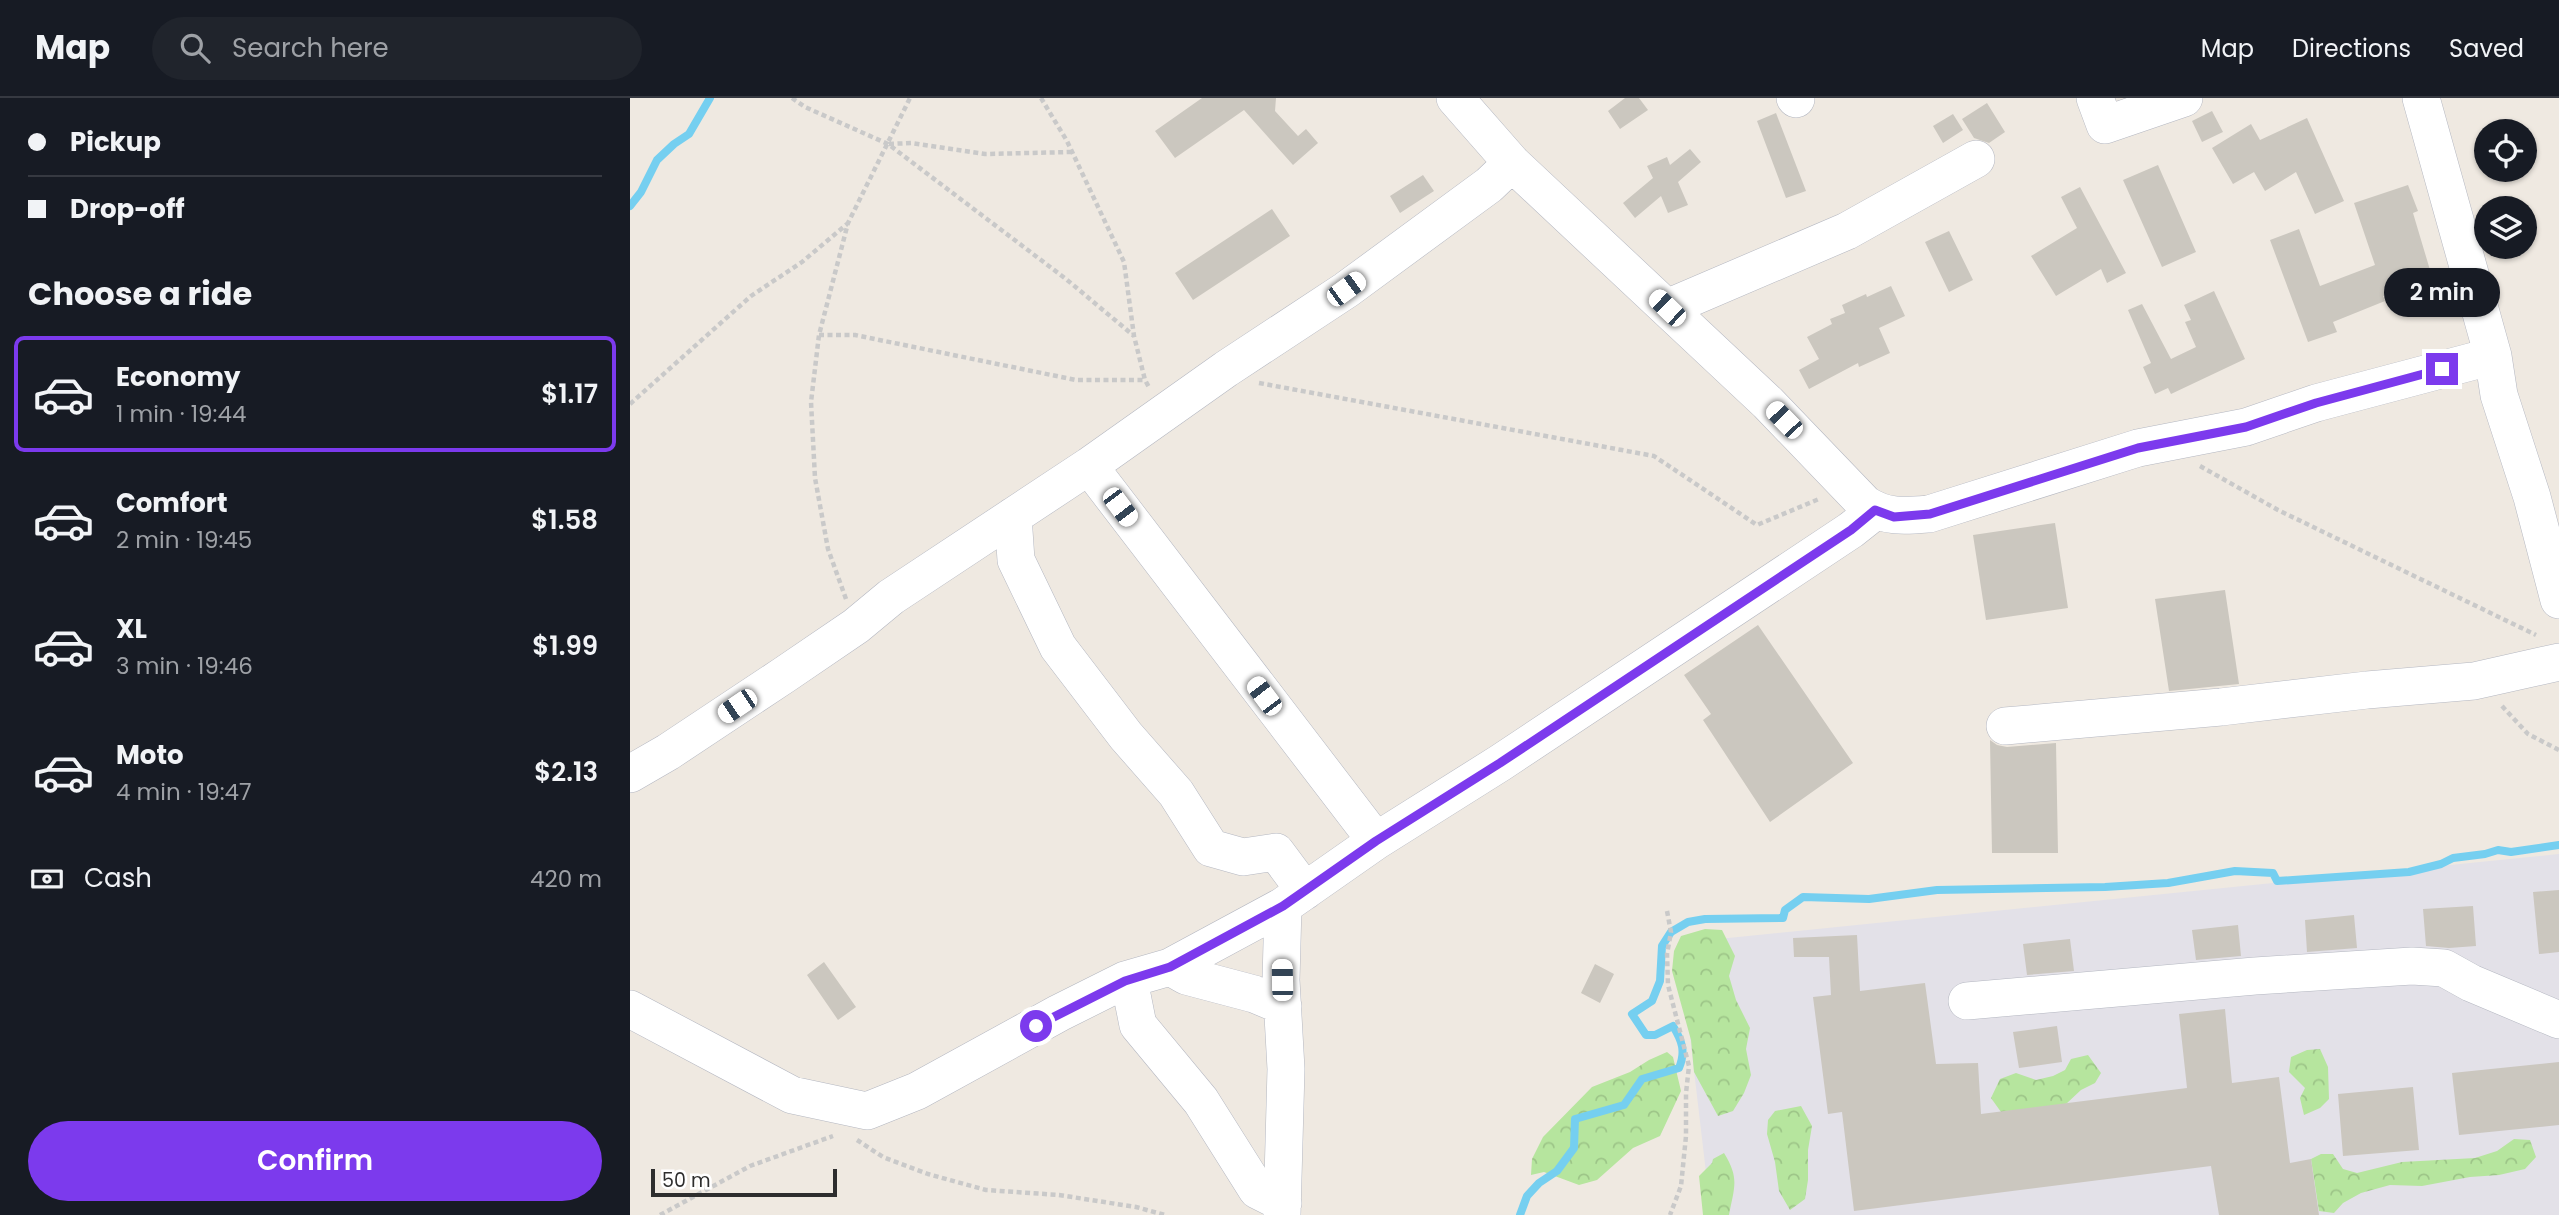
<!DOCTYPE html>
<html lang="en">
<head>
<meta charset="utf-8">
<style>
	body { margin:0; font-family:Poppins,sans-serif; background:#20242c; color:#f1f3f6; height:100vh; display:flex; flex-direction:column; font-size:26px; white-space:nowrap }
	* { box-sizing:border-box; margin:0 }
	p { font-size:23px; color:#9ea1a6 }
	.icon { flex:none; width:38px; height:38px; fill:none; stroke:currentColor; stroke-width:2; stroke-linecap:round; stroke-linejoin:round }
	.map { position:relative; flex:1; overflow:hidden }
	.panel { display:flex; flex-direction:column; background:#171b24; width:630px }
	.panel>* { flex:none }
	.top-card { display:grid; align-content:center; height:154px; padding:0 28px; background:#171b24 }
	.tools { position:absolute; left:1844px; top:21px; display:grid; gap:14px }
	.tools a { display:grid; place-items:center; width:63px; height:63px; border-radius:50%; background:#171b24; box-shadow:0 2px 5px #0004; font-size:35px }
	.scale { position:absolute; left:21px; bottom:18px; width:186px; box-sizing:border-box; padding-left:7px; border:4px solid #2e2e2e; border-top:0; font-size:19px; line-height:24px; white-space:nowrap; color:#2e2e2e; -webkit-text-stroke:5px #fff; paint-order:stroke }
	.end { position:absolute; width:32px; height:32px; margin:-16px; border:9px solid #7c3aed; background:#fff; box-shadow:0 0 0 4px #fff }
	.from { border-radius:50% }
	.bubble { position:absolute; height:49px; border-radius:24px; background:#171b24; box-shadow:0 2px 5px #0004; font-size:23px; font-weight:600; line-height:49px; text-align:center }
	.car { position:absolute; width:21px; height:42px; margin:-21px -10px; border-radius:9px; box-shadow:0 0 5px 2px #0007; background:linear-gradient(#fff 24%,#345 0 40%,#fff 0 76%,#345 0 86%,#fff 0) }
	.top-card b { display:flex; align-items:center; gap:24px; height:66px; font-size:26px }
	.top-card b+b { border-top:2px solid #363941 }
	.top-card i { width:18px; height:18px; background:#f1f3f6 }
	ul { padding:0; list-style:none }
	li { display:flex; align-items:center; gap:21px; height:116px; margin:0 14px 10px; padding:0 14px; border:4px solid transparent; border-radius:10px }
	li div { flex:1 }
	li b { display:block; font-size:26px }
	li em { font-style:normal; font-weight:600 }
	li.current { border-color:#7c3aed }
	li>.icon { width:63px; height:63px; stroke-width:1.5 }
	h2 { padding:0 28px; font-size:32px; line-height:84px }
	.pay { display:flex; align-items:center; gap:18px; height:77px; padding:0 28px; font-size:26px }
	.pay p { margin-inline-start:auto }
	.cta { display:flex; gap:14px; margin-top:auto; padding:14px 28px }
	.cta a { flex:1; height:80px; border-radius:42px; background:#7c3aed; color:#fff; font-size:28px; font-weight:600; line-height:80px; text-align:center }
	header { display:flex; align-items:center; gap:42px; box-sizing:border-box; height:98px; padding:0 35px; background:#171b24; border-bottom:2px solid #363941 }
	header strong { font-size:33px }
	nav { display:flex; gap:38px; margin-inline-start:auto; font-size:24px }
	.search { width:490px; height:63px; background:#20242c; display:flex; align-items:center; gap:18px; box-sizing:border-box; padding:0 24px; border-radius:38px; color:#9ea1a6; font-size:26px }
	main { display:flex; flex:1; min-height:0 }
	.map>svg:first-child { display:block }
</style>
</head>
<body>
<header>
<strong>Map</strong>
<div class="search"><svg class="icon" aria-label="search" viewBox="0 0 24 24"><circle cx="10" cy="10" r="6"/><path d="M15 15l6 6"/></svg>Search here</div>
<nav><a>Map</a><a>Directions</a><a>Saved</a></nav>
</header>
<main>
<section class="panel">
<div class="top-card">
<b><i class="from"></i>Pickup</b>
<b><i></i>Drop-off</b>
</div>
<h2>Choose a ride</h2>
<ul>
<li class="current"><svg class="icon" aria-label="car" viewBox="0 0 24 24"><path d="M5 17H2v-5l4-1 3-4h7l3 4 3 1v5h-3M9 17h6M6 11h13"/><circle cx="7" cy="17" r="2"/><circle cx="17" cy="17" r="2"/></svg><div><b>Economy</b><p>1 min · 19:44</p></div><em>$1.17</em></li>
<li><svg class="icon" aria-label="car" viewBox="0 0 24 24"><path d="M5 17H2v-5l4-1 3-4h7l3 4 3 1v5h-3M9 17h6M6 11h13"/><circle cx="7" cy="17" r="2"/><circle cx="17" cy="17" r="2"/></svg><div><b>Comfort</b><p>2 min · 19:45</p></div><em>$1.58</em></li>
<li><svg class="icon" aria-label="car" viewBox="0 0 24 24"><path d="M5 17H2v-5l4-1 3-4h7l3 4 3 1v5h-3M9 17h6M6 11h13"/><circle cx="7" cy="17" r="2"/><circle cx="17" cy="17" r="2"/></svg><div><b>XL</b><p>3 min · 19:46</p></div><em>$1.99</em></li>
<li><svg class="icon" aria-label="car" viewBox="0 0 24 24"><path d="M5 17H2v-5l4-1 3-4h7l3 4 3 1v5h-3M9 17h6M6 11h13"/><circle cx="7" cy="17" r="2"/><circle cx="17" cy="17" r="2"/></svg><div><b>Moto</b><p>4 min · 19:47</p></div><em>$2.13</em></li>
</ul>
<div class="pay"><svg class="icon" aria-label="cash" viewBox="0 0 24 24"><path d="M3 7h18v10H3z"/><circle cx="12" cy="12" r="2"/></svg>Cash<p>420 m</p></div>
<div class="cta"><a>Confirm</a></div>
</section>
<div class="map">
<svg width="1929" height="1117" viewBox="0 0 1929 1117">
	<defs>
		<pattern id="forest-crowns" width="20" height="18" patternUnits="userSpaceOnUse" patternTransform="scale(1.75)"><rect width="20" height="18" fill="#b6e59e"/><path d="M2 6a3 3 0 1 1 6 0M12 15a3 3 0 1 1 6 0" fill="none" stroke="#9dc588"/></pattern>
	</defs>
	<rect width="100%" height="100%" fill="#efe9e1"/>
	<!-- industrial -->
	<path fill="#e3e1e8" d="M1929,756V1117H1081L1049,845Z"/>
	<!-- forest -->
	<path fill="url(#forest-crowns)" d="M1075,831L1092,832L1105,858L1099,878L1106,902L1120,930L1116,951L1121,977L1114,995L1103,1013L1088,1018L1064,974L1061,942L1042,873L1044,853L1051,838Z
		M1690,951L1698,969L1699,1001L1690,1010L1674,1017L1670,1000L1675,990L1659,974L1661,959L1677,952Z
		M1037,954L1043,959L1051,993L1030,1038L1003,1050L967,1082L949,1087L914,1074L901,1077L902,1061L913,1039L962,989L1000,974L1019,962Z
		M1458,957L1471,975L1465,985L1451,992L1436,1006L1371,1014L1361,1000L1370,981L1386,975L1406,982L1423,978L1435,972L1441,961Z
		M1171,1008L1182,1028L1178,1052V1082L1175,1101L1160,1112L1149,1093L1145,1064L1137,1036L1138,1022L1145,1013Z
		M1884,1041L1900,1042L1906,1059L1895,1071L1869,1077L1840,1079L1792,1088L1760,1087L1731,1095L1713,1105L1704,1115L1689,1113L1681,1061L1691,1056H1703L1713,1071L1727,1075L1772,1064L1845,1060L1867,1053Z
		M1094,1055C1110,1081 1104,1089 1099,1117H1073L1069,1078L1082,1065L1083,1061Z"/>
	<g fill="none" stroke-linecap="round" stroke-linejoin="round">
		<!-- stream -->
		<path stroke="#75cff0" stroke-width="8" d="M0,108L11,94L27,62L44,46L59,36L80,0
			M890,1117L897,1098L909,1085L927,1073L944,1050L945,1021L994,1007L1012,981L1049,970C1056,953 1052,943 1043,928L1025,937H1016L1002,916L1022,903L1030,883L1032,848L1041,834L1058,824L1075,821L1153,820L1155,812L1173,799L1239,801L1307,792L1475,789L1538,785L1605,773L1643,775L1647,783L1663,782L1779,774L1811,766L1823,760L1855,756L1868,752L1881,754L1929,747"/>
	</g>
	<!-- building -->
	<path fill="#cbc7bf" d="M572,0H646L645,13L668,38L676,31L688,45L663,67L614,12L545,60L525,33Z
		M995,0H1009L1018,12L990,31L978,13Z
		M1357,5L1375,34L1359,45L1344,40L1332,21Z
		M1582,13L1593,34L1572,44L1562,23Z
		M1146,15L1176,93L1156,100L1127,23Z
		M1323,16L1333,32L1313,45L1303,28Z
		M1677,20L1714,103L1685,116L1666,74L1635,93L1624,74L1603,86L1582,50L1621,26L1630,42Z
		M1060,51L1071,64L1048,84L1058,107L1038,115L1031,98L1005,120L993,105L1023,80L1017,68L1037,59L1040,67Z
		M1528,67L1566,154L1532,169L1493,82Z
		M793,77L804,93L770,115L760,98Z
		M1778,87L1788,113L1783,115L1803,182L1753,198L1755,203L1703,224L1707,234L1678,244L1640,142L1669,131L1690,188L1745,167L1724,105Z
		M1450,89L1496,175L1477,185L1471,171L1426,198L1401,158L1447,130L1431,99Z
		M642,111L660,138L563,202L545,175Z
		M1319,133L1343,182L1319,194L1295,144Z
		M1261,188L1275,218L1249,230L1260,255L1229,269L1228,265L1179,291L1169,272L1189,261L1177,239L1202,226L1200,221L1215,215L1212,207L1236,196L1237,199Z
		M1584,193L1615,261L1541,296L1538,290L1525,296L1513,269L1521,265L1498,212L1512,206L1541,261L1566,249L1555,224L1561,222L1554,207Z
		M1425,425L1438,510L1356,522L1343,437Z
		M1595,492L1609,586L1539,593L1525,501Z
		M1128,527L1223,665L1140,724L1073,622L1081,616L1054,577Z
		M1360,642L1367,647L1377,649L1426,645L1428,755H1362Z
		M1929,792V854L1909,856L1903,794Z
		M1843,808L1846,848L1819,850L1796,848L1793,811Z
		M1724,817L1727,850L1677,854L1675,822Z
		M1608,827L1611,858L1566,862L1562,832Z
		M1227,837L1230,893L1295,885L1306,966L1348,965L1351,1016L1557,990L1549,916L1595,911L1602,985L1649,979L1660,1065L1681,1061L1689,1117H1589L1581,1068L1224,1113L1212,1014L1198,1016L1183,899L1201,897L1199,859H1164L1163,840Z
		M1440,841L1444,873L1397,877L1393,846Z
		M194,864L226,909L208,922L177,877Z
		M965,866L984,876L970,905L951,895Z
		M1427,928L1432,964L1389,970L1383,934Z
		M1929,964V1027L1829,1037L1822,975Z
		M1783,989L1789,1052L1713,1058L1708,996Z"/>
	<g fill="none" stroke-linecap="round" stroke-linejoin="round">
		<defs>
			<path id="minor" d="M825,0L882,65L1138,305L1235,406C1256,420 1275,418 1299,416L1508,350L1616,329L1686,305L1863,258
				M1165,0L1166,1
				M1465,0L1475,27L1554,0
				M1791,0L1863,258L1869,297L1902,399L1929,502
				M1037,210L1217,133L1346,61
				M459,368L746,743
				M383,418L386,462L428,549L496,638L546,695L581,750L613,759L646,754L675,793
				M1375,628L1591,609L1737,592L1844,583L1929,564
				M0,676L38,654L154,577L226,528L261,499L459,368L596,271L716,192L859,87L882,65
				M540,869L556,878L624,896L653,908
				M495,882L501,892L508,927L571,1003L627,1092L653,1105
				M1337,903L1625,878L1782,868L1814,870L1841,885L1929,922
				M0,911L162,997L237,1013L287,993L429,915L495,882L540,869L653,808L746,743L870,665L1221,432L1245,413
				M652,1117L656,971L651,882L653,808"/>
		</defs>
		<!-- minor casing -->
		<use href="#minor" stroke="#b4b7c1" stroke-width="38"/>
		<!-- path -->
		<path stroke="#c9c9c9" stroke-width="4.5" stroke-dasharray="5 3.5" stroke-linecap="butt" d="M162,0L175,9L258,46L436,181L504,238
			M411,0L437,43L494,164L504,238L515,282L520,291
			M259,46L281,45L355,56L442,54
			M189,237H225L446,282H515
			M629,285L1024,358L1127,427L1189,401
			M0,306L121,198L172,164L217,126
			M1570,368L1648,412L1906,537
			M216,501L198,451L185,380L181,304L189,237L218,125L280,0
			M1872,608L1898,636L1929,652
			M1037,813L1041,834L1037,856L1038,887L1059,968L1056,995V1038L1051,1088L1040,1117
			M227,1042L253,1059L298,1076L356,1092L429,1097L506,1109L535,1117
			M30,1117L120,1068L203,1038"/>
		<!-- minor -->
		<use href="#minor" stroke="#fff" stroke-width="37"/>
	</g>
	<g fill="none" stroke-linecap="round" stroke-linejoin="round">
		<!-- route -->
		<path stroke="#7c3aed" stroke-width="9" d="M406,928L495,883L540,869L653,808L746,743L870,665L1221,432L1245,412L1264,419L1300,416L1508,350L1616,329L1686,305L1812,271"/>
	</g>
</svg>
<div class="tools">
<a><svg class="icon" aria-label="locate" viewBox="0 0 24 24"><circle cx="12" cy="12" r="6"/><path d="M12 2v4M12 18v4M2 12h4M18 12h4"/></svg></a>
<a><svg class="icon" aria-label="layers" viewBox="0 0 24 24"><path d="M12 4l9 5-9 5-9-5zM3 14l9 5 9-5"/></svg></a>
</div>
<div class="scale">50 m</div>
<i class="end from" style="left:406px;top:928px"></i>
<i class="end" style="left:1812px;top:271px"></i>
<div class="bubble" style="left:1754px;top:170px;width:116px">2 min</div>
<i class="car" style="left:716px;top:191px;rotate:54deg"></i>
<i class="car" style="left:1037px;top:210px;rotate:314deg"></i>
<i class="car" style="left:1154px;top:322px;rotate:316deg"></i>
<i class="car" style="left:490px;top:409px;rotate:143deg"></i>
<i class="car" style="left:634px;top:598px;rotate:323deg"></i>
<i class="car" style="left:107px;top:608px;rotate:236deg"></i>
<i class="car" style="left:652px;top:882px;rotate:359deg"></i>
</div>
</main>
</body>
</html>
